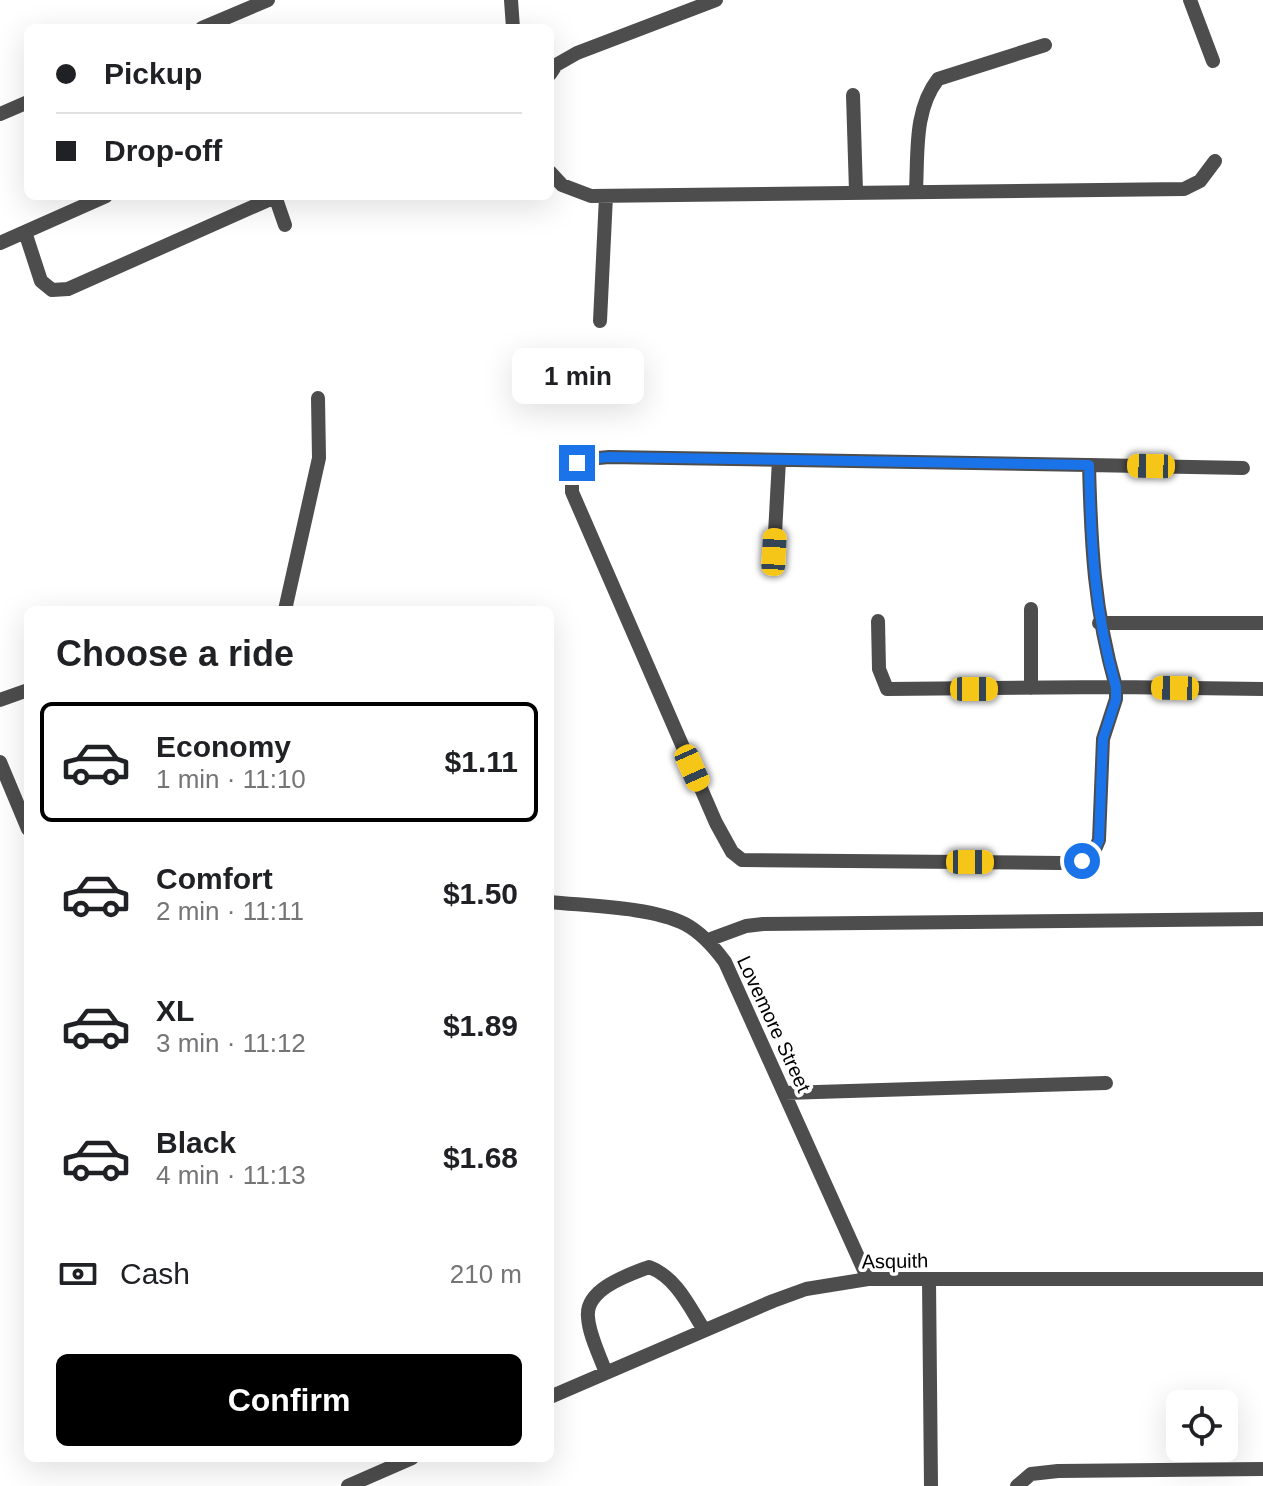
<!DOCTYPE html>
<html lang="en">
<head>
<meta charset="utf-8">
<style>
	body { margin:0; font-family:Helvetica,sans-serif; background:#f6f6f6; color:#202124; height:100vh; display:flex; flex-direction:column; font-size:30px; white-space:nowrap }
	* { box-sizing:border-box; margin:0 }
	p { font-size:26px; color:#757577 }
	.icon { flex:none; width:44px; height:44px; fill:none; stroke:currentColor; stroke-width:2; stroke-linecap:round; stroke-linejoin:round }
	.map { position:relative; flex:1; overflow:hidden }
	.side { position:absolute; left:24px; top:606px; width:530px; height:856px; display:flex; flex-direction:column; background:#fff; border-radius:12px; box-shadow:0 8px 32px #0002 }
	.side>* { flex:none }
	.guide { position:absolute; left:24px; top:24px; width:530px; height:176px; border-radius:12px; box-shadow:0 8px 32px #0002; display:grid; align-content:center; height:176px; padding:0 32px; background:#fff }
	.buttons { position:absolute; left:1166px; top:1390px; display:grid; gap:16px }
	.buttons a { display:grid; place-items:center; width:72px; height:72px; border-radius:12px; background:#fff; box-shadow:0 8px 32px #0002; font-size:40px }
	.end { position:absolute; width:36px; height:36px; margin:-18px; border:10px solid #1a73e8; background:#fff; box-shadow:0 0 0 4px #fff }
	.from { border-radius:50% }
	.bubble { position:absolute; height:56px; border-radius:12px; background:#fff; box-shadow:0 8px 32px #0002; font-size:26px; font-weight:700; line-height:56px; text-align:center }
	.car { position:absolute; width:24px; height:48px; margin:-24px -12px; border-radius:10px; box-shadow:0 0 6px 2px #0007; background:linear-gradient(#f5c518 24%,#345 0 40%,#f5c518 0 76%,#345 0 86%,#f5c518 0) }
	.guide b { display:flex; align-items:center; gap:28px; height:76px; font-size:30px }
	.guide b+b { border-top:2px solid #e0e0e0 }
	.guide i { width:20px; height:20px; background:#202124 }
	ul { padding:0; list-style:none }
	li { display:flex; align-items:center; gap:24px; height:120px; margin:0 16px 12px; padding:0 16px; border:4px solid transparent; border-radius:12px }
	li div { flex:1 }
	li b { display:block; font-size:30px }
	li em { font-style:normal; font-weight:700 }
	li.active { border-color:#000 }
	li>.icon { width:72px; height:72px; stroke-width:1.5 }
	h2 { padding:0 32px; font-size:36px; line-height:96px }
	.pay { display:flex; align-items:center; gap:20px; height:88px; padding:0 32px; font-size:30px }
	.pay p { margin-inline-start:auto }
	.button { display:flex; gap:16px; margin-top:auto; padding:16px 32px }
	.button a { flex:1; height:92px; border-radius:12px; background:#000; color:#fff; font-size:32px; font-weight:700; line-height:92px; text-align:center }
	.map>svg:first-child { display:block }
</style>
</head>
<body>
<div class="map">
<svg width="1263" height="1486" viewBox="0 0 1263 1486">
	<rect width="100%" height="100%" fill="#fff"/>
	<g fill="none" stroke-linecap="round" stroke-linejoin="round">
		<!-- minor -->
		<path stroke="#4d4d4d" stroke-width="14" d="M511,0L513,28
			M1190,0L1213,61
			M202,28L268,0
			M550,74L556,65L577,53L716,0
			M853,95L856,191
			M0,114L28,102
			M550,172L562,185L591,196L1184,189L1200,181L1215,161
			M916,190C918,152 914,110 938,79L1045,45
			M275,196L285,225
			M25,232L41,281L52,290L68,289L275,197
			M0,243L106,196
			M600,321L606,196
			M1243,468L1089,465C1091,545 1094,610 1116,687L1263,689
			M774,552L779,460
			M1031,609V688
			M285,610L319,458L318,398
			M878,621L879,669L887,689L1116,687V699L1103,739L1099,840L1092,856L1082,861L1061,863L742,860L732,852L716,823L572,492V473L577,463L588,459L609,457L1089,465
			M1099,623H1263
			M0,700L28,690
			M0,762L28,829
			M550,902C588,906 652,907 685,924C702,933 714,947 725,962L868,1279
			M708,940L746,926L763,924L1263,919
			M785,1093L1106,1083
			M929,1280L931,1486
			M606,1373C600,1356 589,1335 588,1317C585,1289 628,1275 649,1267C676,1277 689,1306 704,1330
			M550,1397L773,1301L806,1289L868,1279H1263
			M348,1486L412,1458
			M1017,1486L1031,1474L1058,1471L1263,1469"/>
	</g>
	<g fill="none" stroke-linecap="round" stroke-linejoin="round">
		<!-- route -->
		<path stroke="#1a73e8" stroke-width="10" d="M577,463L588,459L609,457L1089,465C1091,543 1094,612 1116,687V699L1103,739L1099,840L1092,856L1082,861"/>
	</g>
	<g text-anchor="middle" dominant-baseline="central" stroke-width="7" stroke-linejoin="round" paint-order="stroke">
		<!-- street labels -->
		<g font-size="20" fill="#000" stroke="#fff">
			<text transform="translate(774 1024) rotate(65)">Lovemore Street</text>
			<text transform="translate(895 1261) rotate(-1)">Asquith</text>
		</g>
	</g>
</svg>
<div class="buttons">
<a><svg class="icon" aria-label="locate" viewBox="0 0 24 24"><circle cx="12" cy="12" r="6"/><path d="M12 2v4M12 18v4M2 12h4M18 12h4"/></svg></a>
</div>
<i class="end from" style="left:1082px;top:861px"></i>
<i class="end" style="left:577px;top:463px"></i>
<div class="bubble" style="left:512px;top:348px;width:132px">1 min</div>
<i class="car" style="left:1151px;top:466px;rotate:271deg"></i>
<i class="car" style="left:774px;top:552px;rotate:3deg"></i>
<i class="car" style="left:1175px;top:688px;rotate:271deg"></i>
<i class="car" style="left:974px;top:689px;rotate:90deg"></i>
<i class="car" style="left:692px;top:768px;rotate:156deg"></i>
<i class="car" style="left:970px;top:862px;rotate:90deg"></i>
<div class="guide">
<b><i class="from"></i>Pickup</b>
<b><i></i>Drop-off</b>
</div>
<section class="side">
<h2>Choose a ride</h2>
<ul>
<li class="active"><svg class="icon" aria-label="car" viewBox="0 0 24 24"><path d="M5 17H2v-5l4-1 3-4h7l3 4 3 1v5h-3M9 17h6M6 11h13"/><circle cx="7" cy="17" r="2"/><circle cx="17" cy="17" r="2"/></svg><div><b>Economy</b><p>1 min · 11:10</p></div><em>$1.11</em></li>
<li><svg class="icon" aria-label="car" viewBox="0 0 24 24"><path d="M5 17H2v-5l4-1 3-4h7l3 4 3 1v5h-3M9 17h6M6 11h13"/><circle cx="7" cy="17" r="2"/><circle cx="17" cy="17" r="2"/></svg><div><b>Comfort</b><p>2 min · 11:11</p></div><em>$1.50</em></li>
<li><svg class="icon" aria-label="car" viewBox="0 0 24 24"><path d="M5 17H2v-5l4-1 3-4h7l3 4 3 1v5h-3M9 17h6M6 11h13"/><circle cx="7" cy="17" r="2"/><circle cx="17" cy="17" r="2"/></svg><div><b>XL</b><p>3 min · 11:12</p></div><em>$1.89</em></li>
<li><svg class="icon" aria-label="car" viewBox="0 0 24 24"><path d="M5 17H2v-5l4-1 3-4h7l3 4 3 1v5h-3M9 17h6M6 11h13"/><circle cx="7" cy="17" r="2"/><circle cx="17" cy="17" r="2"/></svg><div><b>Black</b><p>4 min · 11:13</p></div><em>$1.68</em></li>
</ul>
<div class="pay"><svg class="icon" aria-label="cash" viewBox="0 0 24 24"><path d="M3 7h18v10H3z"/><circle cx="12" cy="12" r="2"/></svg>Cash<p>210 m</p></div>
<div class="button"><a>Confirm</a></div>
</section>
</div>
</body>
</html>
